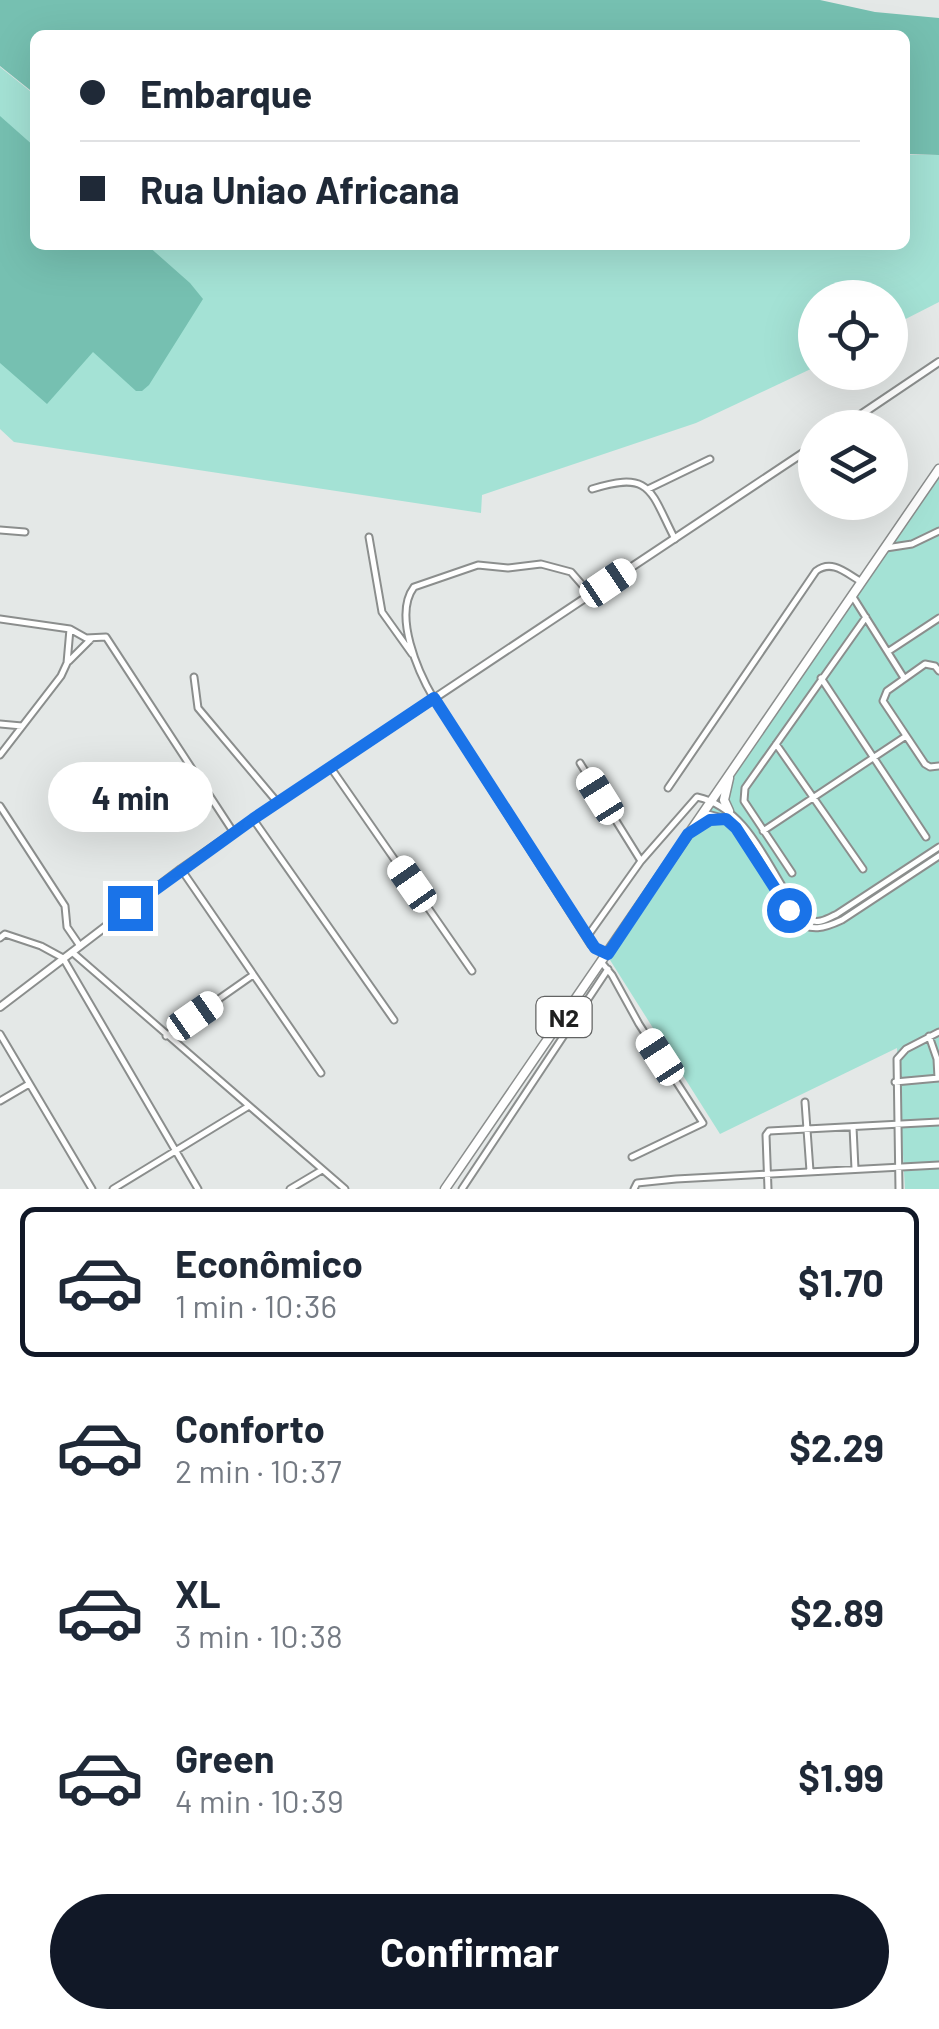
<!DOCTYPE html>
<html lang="pt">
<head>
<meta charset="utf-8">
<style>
	body { margin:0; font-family:Barlow,sans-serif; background:#f2f2f3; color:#1f2937; height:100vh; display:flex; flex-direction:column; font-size:38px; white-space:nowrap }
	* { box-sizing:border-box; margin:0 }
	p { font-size:32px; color:#747a83 }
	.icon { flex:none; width:55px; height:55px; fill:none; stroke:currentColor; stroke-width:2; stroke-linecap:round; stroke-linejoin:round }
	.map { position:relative; height:1189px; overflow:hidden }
	.side { display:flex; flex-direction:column; background:#fff; flex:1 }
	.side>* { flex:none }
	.top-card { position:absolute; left:30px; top:30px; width:880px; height:220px; border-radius:15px; box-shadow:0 10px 40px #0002; display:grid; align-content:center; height:220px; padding:0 50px; background:#fff }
	.buttons { position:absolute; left:798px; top:280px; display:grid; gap:20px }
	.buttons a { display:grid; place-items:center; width:110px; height:110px; border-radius:50%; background:#fff; box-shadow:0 10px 40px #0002; font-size:50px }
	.end { position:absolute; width:45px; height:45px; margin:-22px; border:12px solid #1a73e8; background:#fff; box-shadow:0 0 0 5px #fff }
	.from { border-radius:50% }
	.bubble { position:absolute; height:70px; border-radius:35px; background:#fff; box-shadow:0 10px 40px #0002; font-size:32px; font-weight:700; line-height:70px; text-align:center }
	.car { position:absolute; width:30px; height:60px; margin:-30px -15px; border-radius:12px; box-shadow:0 0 8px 2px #0007; background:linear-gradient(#fff 24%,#345 0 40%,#fff 0 76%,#345 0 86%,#fff 0) }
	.top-card b { display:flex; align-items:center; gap:35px; height:95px; font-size:38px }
	.top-card b+b { border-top:2px solid #e0e1e3 }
	.top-card i { width:25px; height:25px; background:#1f2937 }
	ul { padding:18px 0 0; list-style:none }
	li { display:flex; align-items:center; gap:30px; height:150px; margin:0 20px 15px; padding:0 30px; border:5px solid transparent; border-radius:15px }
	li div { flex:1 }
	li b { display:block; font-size:38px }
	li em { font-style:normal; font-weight:700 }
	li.selected { border-color:#111827 }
	li>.icon { width:90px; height:90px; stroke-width:1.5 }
	.action { display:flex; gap:20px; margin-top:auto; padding:20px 50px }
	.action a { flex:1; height:115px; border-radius:60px; background:#111827; color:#fff; font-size:40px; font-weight:700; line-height:115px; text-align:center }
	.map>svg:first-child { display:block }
</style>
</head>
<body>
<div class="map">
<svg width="939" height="1189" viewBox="0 0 939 1189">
	<rect width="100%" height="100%" fill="#e4e8e7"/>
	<!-- green -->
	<path fill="#a4e2d5" d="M0,67L35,95V245H905V155H939V302L890,327V298H815V367L696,423L482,495L481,513L14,442L0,429Z
		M939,472V1189H905L897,1048L720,1134L610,960Z"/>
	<!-- water -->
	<path fill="#76c0b1" d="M0,0H820L875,12L939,18V155L905,154V35H35V94L0,66Z
		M0,116L35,147V245H147L190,283L203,299L149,385L142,391H136L93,352L47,404L0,363Z"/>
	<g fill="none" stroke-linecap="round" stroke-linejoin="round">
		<defs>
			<path id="street" d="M592,489C652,470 650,491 675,539
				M648,489L710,459
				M0,530L25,532
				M369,537L382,612L412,654
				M886,548L912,544L939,531
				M591,595L571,572L541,564L508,568L478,565L414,587C393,615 418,672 434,699L591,945L605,953
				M853,597L904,678
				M0,619L70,629L86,638L106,637L234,833
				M889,651L939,618
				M69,661L92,638
				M939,671L935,666L925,664L887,691L883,701L925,764L930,767L939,766
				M194,677L198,708L278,803
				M821,678L926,837
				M0,724L22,726
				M776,744L863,869
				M0,755L61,676L67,663L70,629
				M580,763L641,861
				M331,768L472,971
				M668,788L816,571C832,559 846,573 860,581
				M0,806L65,906L67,927L80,946
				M704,813L726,819L736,828L795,919C810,933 825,928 842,920L939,856
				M253,819L394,1020
				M763,831L906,736
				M181,869L321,1073
				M792,873L744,801L745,788L866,617
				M587,937L641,861L697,797C744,807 764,858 787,894C792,902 798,915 807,919C818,925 827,919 837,914L939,847
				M0,938L5,934L41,946L63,958L198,1189
				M72,952L345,1189
				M602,963L612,975L639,1024L703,1123L632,1157
				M0,1034L92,1189
				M166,1036L253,975
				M929,1036L937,1059L938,1078
				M895,1082L939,1078
				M0,1101L29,1084
				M805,1102L810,1171
				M853,1127L855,1169
				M113,1189L249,1106
				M290,1189L322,1170
				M462,1189L608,969
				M634,1189L637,1183L676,1179L939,1165
				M768,1189L766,1135L769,1131L939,1122
				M899,1189L897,1059L906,1049L939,1032"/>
			<path id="secondary" d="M841,428L939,362
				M0,1007L181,869L253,819L815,445"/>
			<path id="primary" d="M729,811L724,800L729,778
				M694,829L709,820L726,819
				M445,1189L939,469"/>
		</defs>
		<!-- street casing -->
		<use href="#street" stroke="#8b8e8d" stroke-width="9"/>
		<!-- secondary casing -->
		<use href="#secondary" stroke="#8b8e8d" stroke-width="10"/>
		<!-- primary casing -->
		<use href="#primary" stroke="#8b8e8d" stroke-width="11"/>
		<!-- street -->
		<use href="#street" stroke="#fff" stroke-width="5"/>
		<!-- secondary -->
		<use href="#secondary" stroke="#fff" stroke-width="6"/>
		<!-- primary -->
		<use href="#primary" stroke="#fff" stroke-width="8"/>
	</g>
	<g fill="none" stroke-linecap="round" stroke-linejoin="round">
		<!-- route -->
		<path stroke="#1a73e8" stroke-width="12" d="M130,908L253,819L434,698L595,948L608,954L688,834L710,820L726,819L736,828L789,910"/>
	</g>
	<g text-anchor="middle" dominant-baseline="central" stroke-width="9" stroke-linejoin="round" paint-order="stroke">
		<!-- shield labels -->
		<rect fill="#fff" stroke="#626363" stroke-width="2.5" x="536.5" y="997" width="55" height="40" rx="8"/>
		<g font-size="25" font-weight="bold" fill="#1f2020">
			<text x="564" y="1017">N2</text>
		</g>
	</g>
</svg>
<div class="buttons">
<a><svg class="icon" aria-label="locate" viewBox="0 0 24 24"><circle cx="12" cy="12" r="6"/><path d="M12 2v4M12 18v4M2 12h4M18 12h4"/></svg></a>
<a><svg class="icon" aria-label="layers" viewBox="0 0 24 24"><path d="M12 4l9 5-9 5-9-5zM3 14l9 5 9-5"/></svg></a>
</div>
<i class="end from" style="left:789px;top:910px"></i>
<i class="end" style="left:130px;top:908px"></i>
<div class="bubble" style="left:48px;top:762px;width:165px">4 min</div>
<i class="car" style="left:608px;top:583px;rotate:56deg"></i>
<i class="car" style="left:600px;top:796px;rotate:328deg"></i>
<i class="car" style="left:412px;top:884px;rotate:325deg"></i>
<i class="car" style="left:195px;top:1016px;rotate:55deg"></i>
<i class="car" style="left:660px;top:1057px;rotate:327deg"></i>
<div class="top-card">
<b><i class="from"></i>Embarque</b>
<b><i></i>Rua Uniao Africana</b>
</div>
</div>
<section class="side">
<ul>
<li class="selected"><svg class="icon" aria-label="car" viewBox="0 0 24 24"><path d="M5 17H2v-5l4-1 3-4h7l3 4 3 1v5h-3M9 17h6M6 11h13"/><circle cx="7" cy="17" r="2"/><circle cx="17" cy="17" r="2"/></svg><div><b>Econômico</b><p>1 min · 10:36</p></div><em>$1.70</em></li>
<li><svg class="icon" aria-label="car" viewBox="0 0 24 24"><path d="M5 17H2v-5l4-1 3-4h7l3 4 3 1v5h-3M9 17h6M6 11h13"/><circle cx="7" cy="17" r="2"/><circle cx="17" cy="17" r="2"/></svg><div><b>Conforto</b><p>2 min · 10:37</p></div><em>$2.29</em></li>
<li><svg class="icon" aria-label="car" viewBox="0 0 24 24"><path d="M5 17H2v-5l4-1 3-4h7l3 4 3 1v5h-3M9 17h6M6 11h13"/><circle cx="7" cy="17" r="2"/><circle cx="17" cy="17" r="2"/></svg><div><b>XL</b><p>3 min · 10:38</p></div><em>$2.89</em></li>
<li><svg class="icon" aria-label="car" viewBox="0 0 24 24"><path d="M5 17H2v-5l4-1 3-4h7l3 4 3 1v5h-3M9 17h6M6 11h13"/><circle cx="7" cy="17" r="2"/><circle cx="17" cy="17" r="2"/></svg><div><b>Green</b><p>4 min · 10:39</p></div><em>$1.99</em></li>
</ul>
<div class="action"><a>Confirmar</a></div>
</section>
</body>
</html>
